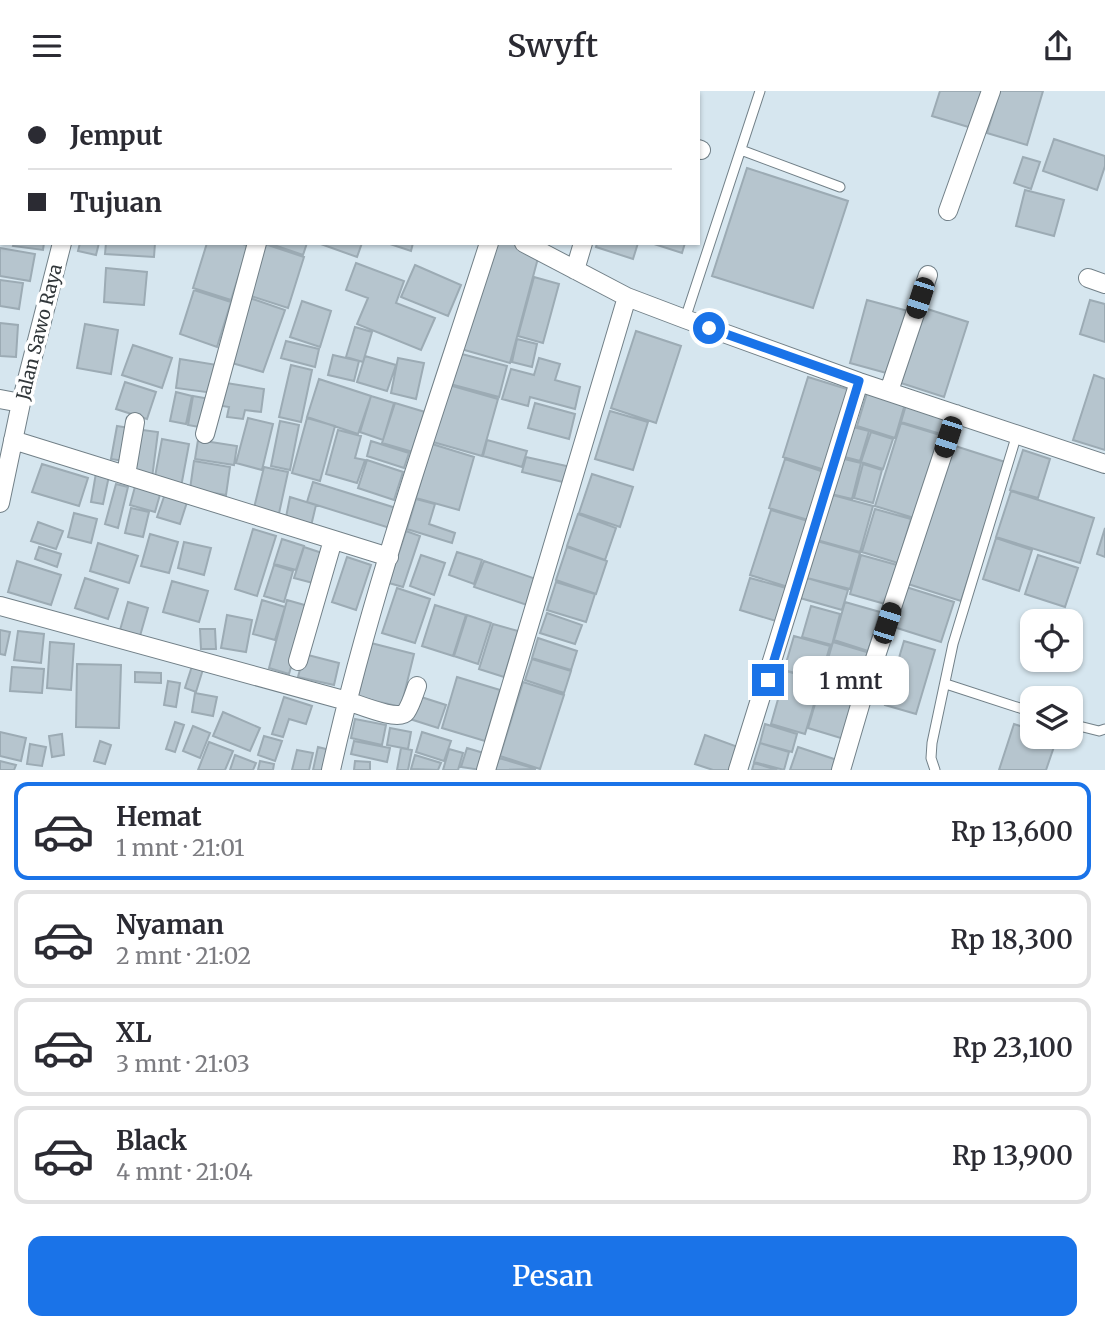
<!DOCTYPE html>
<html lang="id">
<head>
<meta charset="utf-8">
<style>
	body { margin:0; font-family:Merriweather,serif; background:#f2f2f3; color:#2b2b33; height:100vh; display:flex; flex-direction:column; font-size:26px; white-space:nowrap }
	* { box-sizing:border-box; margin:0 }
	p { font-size:23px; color:#7c7c81 }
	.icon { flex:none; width:38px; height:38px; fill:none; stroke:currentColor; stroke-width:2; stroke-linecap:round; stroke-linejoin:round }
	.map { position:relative; height:679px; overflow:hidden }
	.sheet { display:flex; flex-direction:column; background:#fff; flex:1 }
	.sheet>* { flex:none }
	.top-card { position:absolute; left:0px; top:0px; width:700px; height:154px; box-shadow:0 2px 5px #0004; display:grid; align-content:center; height:154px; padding:0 28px; background:#fff }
	.fabs { position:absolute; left:1020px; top:518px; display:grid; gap:14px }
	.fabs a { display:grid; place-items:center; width:63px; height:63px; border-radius:14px; background:#fff; box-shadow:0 2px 5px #0004; font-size:35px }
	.end { position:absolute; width:32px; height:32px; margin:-16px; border:9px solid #1a73e8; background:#fff; box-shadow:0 0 0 4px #fff }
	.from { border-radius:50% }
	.bubble { position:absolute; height:49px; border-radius:14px; background:#fff; box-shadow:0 2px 5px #0004; font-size:23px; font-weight:600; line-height:49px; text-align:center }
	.car { position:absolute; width:21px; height:42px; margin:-21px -10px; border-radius:9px; box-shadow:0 0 5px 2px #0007; background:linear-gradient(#222 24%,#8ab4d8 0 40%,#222 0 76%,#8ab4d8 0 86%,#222 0) }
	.top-card b { display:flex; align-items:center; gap:24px; height:66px; font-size:26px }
	.top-card b+b { border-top:2px solid #e1e1e2 }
	.top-card i { width:18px; height:18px; background:#2b2b33 }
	ul { padding:12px 0 0; list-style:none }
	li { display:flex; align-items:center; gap:21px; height:98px; margin:0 14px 10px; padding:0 14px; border:4px solid #e1e1e2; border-radius:14px }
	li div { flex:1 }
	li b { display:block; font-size:26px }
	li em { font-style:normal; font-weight:600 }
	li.on { border-color:#1a73e8 }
	li>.icon { width:63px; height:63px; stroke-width:1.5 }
	.action { display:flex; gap:14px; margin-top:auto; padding:14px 28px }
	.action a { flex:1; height:80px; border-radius:14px; background:#1a73e8; color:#fff; font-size:28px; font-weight:600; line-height:80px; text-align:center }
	header { display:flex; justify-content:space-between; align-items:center; height:91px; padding:0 28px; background:#fff; font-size:32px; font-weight:600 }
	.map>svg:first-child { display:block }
</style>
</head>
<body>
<header><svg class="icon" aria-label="menu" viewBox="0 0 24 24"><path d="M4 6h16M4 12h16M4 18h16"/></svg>Swyft<svg class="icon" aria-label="share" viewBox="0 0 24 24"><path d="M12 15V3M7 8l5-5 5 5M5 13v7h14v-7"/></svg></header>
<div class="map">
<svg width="1105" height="679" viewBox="0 0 1105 679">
	<rect width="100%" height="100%" fill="#d6e6ef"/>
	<!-- building -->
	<path fill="#b6c5ce" stroke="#9cabb4" stroke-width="2" d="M399,0H449L399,2Z
		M644,0H697L644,2Z
		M940,0H986L975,38L932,25Z
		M1000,0H1043L1027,54L987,42Z
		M1054,48L1105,65V75L1097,99L1043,80Z
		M1023,66L1040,71L1031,98L1014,92Z
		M747,77L848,110L813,217L712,185Z
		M1025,99L1064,109L1054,145L1016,135Z
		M14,152H44L43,159L13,155Z
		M80,152H99L96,164L78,160Z
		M106,152H155L154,166L105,163Z
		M207,152H240L248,155L231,209L193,197Z
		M268,152H307L303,164Z
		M318,152H362L357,166Z
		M387,152H413L411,160Z
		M490,152H513L538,167L510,272L461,258Z
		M597,152H638L633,168L596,156Z
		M651,152H685L682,162Z
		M265,153L304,166L288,217L248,204Z
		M0,157L35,163L30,190L0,185Z
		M356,172L404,190L396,212L435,227L421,259L357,233L368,207L346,199Z
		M415,174L461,194L448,225L401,206Z
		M106,177L147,181L144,214L104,211Z
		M534,186L559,193L543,252L518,245Z
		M0,189L23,192L19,218L0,215Z
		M194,199L231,211L217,256L180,243Z
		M247,206L285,219L263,281L232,272Z
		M867,209L908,220L890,283L850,272Z
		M1090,209L1105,213V251L1080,243Z
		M302,210L331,220L320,256L290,246Z
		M921,216L968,231L944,306L898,291Z
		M0,232L18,234L16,266L0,265Z
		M85,233L118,239L111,283L77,277Z
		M355,236L372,241L363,271L346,266Z
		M636,240L681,255L656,332L611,317Z
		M517,248L537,253L532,276L512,271Z
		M286,250L319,258L315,276L281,267Z
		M133,254L172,267L162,297L122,284Z
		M458,262L507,275L499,306L450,293Z
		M333,264L359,270L354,290L328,284Z
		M365,265L396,274L387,300L357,291Z
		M398,267L424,272L416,308L391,302Z
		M539,267L560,273L555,289L580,296L575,318L530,306L528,315L502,308L511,278L534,284Z
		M180,268L217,274L213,302L176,297Z
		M291,274L312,279L301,331L279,326Z
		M1094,284L1105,288V359L1073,349Z
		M808,286L850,299L825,379L783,366Z
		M319,288L371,305L358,343L307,326Z
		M125,291L156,301L147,328L116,318Z
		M220,291L264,298L261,321L245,319L243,328L227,326L229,316L216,314Z
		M449,294L498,308L482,365L433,351Z
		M176,301L192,305L186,333L170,330Z
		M867,302L905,313L895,347L857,335Z
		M193,305L210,308L205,337L188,334Z
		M371,305L394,312L383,349L360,341Z
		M395,312L425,321L413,361L382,352Z
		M535,312L575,323L569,348L528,337Z
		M906,314L949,327L944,344L901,331Z
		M610,320L648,331L633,379L595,368Z
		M248,327L273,333L262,379L236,372Z
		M307,327L335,335L320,390L292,382Z
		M280,330L299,334L290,379L271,375Z
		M901,332L940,344L914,427L875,415Z
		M117,335L130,337L124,370L111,368Z
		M849,335L869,340L860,370L841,365Z
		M135,338L158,341L152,387L130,384Z
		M338,339L361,345L355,367L365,369L357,392L326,383Z
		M871,341L893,348L883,378L861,371Z
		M162,348L189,353L181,396L154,391Z
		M198,349L237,355L234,374L195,368Z
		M487,349L527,360L522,376L483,365Z
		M371,350L409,362L404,377L367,365Z
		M432,353L474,366L459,419L416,407Z
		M952,354L1005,371L961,510L908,493Z
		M1023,359L1050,368L1038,407L1010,399Z
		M526,366L571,376L567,392L522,381Z
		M840,367L861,372L852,408L831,403Z
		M785,368L824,381L808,429L769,417Z
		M367,369L403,381L394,409L358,397Z
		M194,370L230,376L226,404L190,398Z
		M42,373L88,387L79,415L32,401Z
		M863,373L882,379L873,412L854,407Z
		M264,376L288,381L278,427L253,421Z
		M96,382L109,385L103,413L91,411Z
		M592,383L633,396L620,436L579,422Z
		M313,391L399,418L393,438L307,411Z
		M136,392L161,400L155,421L130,414Z
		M116,393L128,396L118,437L105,433Z
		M166,400L188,408L180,433L157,426Z
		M1011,400L1094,427L1080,472L996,446Z
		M829,403L873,415L860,461L817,449Z
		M290,406L316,414L311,435L285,431Z
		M416,408L435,413L429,433L455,442L452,452L407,438Z
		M131,417L149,421L143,446L125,442Z
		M875,418L911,428L898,472L862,461Z
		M771,419L808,430L788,496L750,484Z
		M74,422L97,428L91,452L68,446Z
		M578,423L616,437L605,469L567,455Z
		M38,431L63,440L56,458L31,450Z
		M1105,437V466L1097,463Z
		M253,438L276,445L257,505L235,498Z
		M406,440L420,445L403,496L389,492Z
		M150,443L178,451L169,482L141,475Z
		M996,447L1032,459L1019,500L983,488Z
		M282,448L304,455L296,479L274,473Z
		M817,450L860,462L850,498L807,487Z
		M184,451L211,457L204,484L178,477Z
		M98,452L138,465L129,492L90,480Z
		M39,456L61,463L57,476L35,468Z
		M304,456L322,462L313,492L294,487Z
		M567,456L607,470L596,503L556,489Z
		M457,461L482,469L474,493L449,484Z
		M421,464L445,472L434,504L410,495Z
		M861,464L897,474L885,513L850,503Z
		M1038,464L1078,477L1065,516L1025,503Z
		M347,466L371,474L356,519L332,511Z
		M17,470L61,484L51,514L8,501Z
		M484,470L536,488L527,514L474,496Z
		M274,474L293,480L284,511L264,505Z
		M85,487L118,498L108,528L75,517Z
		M750,487L786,497L776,530L740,519Z
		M807,487L848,499L842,519L800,507Z
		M172,490L208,500L199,531L163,521Z
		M556,491L595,503L586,531L547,519Z
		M906,496L954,511L941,551L894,536Z
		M397,497L430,508L415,552L382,542Z
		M262,509L285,516L275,549L253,543Z
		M287,509L308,515L289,583L269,577Z
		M128,511L148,517L140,545L120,539Z
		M845,511L880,521L868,560L834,549Z
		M435,514L466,524L453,565L422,555Z
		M811,515L840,523L832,554L802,546Z
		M547,522L582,534L575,553L540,542Z
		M227,524L252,529L246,561L221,557Z
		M467,524L491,532L478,573L454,565Z
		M493,533L518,540L504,586L479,578Z
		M200,538H215L216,558H201Z
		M0,539L10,541L5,564L0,563Z
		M18,540L44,543L41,572L14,569Z
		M794,545L830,555L820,589L784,579Z
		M538,547L577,560L571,579L532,567Z
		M904,550L935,559L916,623L885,614Z
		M50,551L74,553L71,599L47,597Z
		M833,551L870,562L859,599L822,588Z
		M371,552L414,563L401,616L358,606Z
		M304,563L339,572L334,594L298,586Z
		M532,568L571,580L564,602L525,589Z
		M193,572L204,575L196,601L185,597Z
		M77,573L121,574L119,637L76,636Z
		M12,576L44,578L42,602L10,600Z
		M786,580L821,590L805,643L771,633Z
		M135,581L161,582V592L135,591Z
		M457,586L500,599L485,650L442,637Z
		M822,589L858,599L844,648L808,637Z
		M168,590L180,592L176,616L164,614Z
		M523,591L564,604L540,678L500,665Z
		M195,602L217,606L213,625L192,621Z
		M418,605L446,614L438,637L410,628Z
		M284,606L312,615L306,633L289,628L283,646L272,643Z
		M223,621L260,637L250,660L213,645Z
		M355,628L386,634L382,654L351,647Z
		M175,631L184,634L175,661L166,658Z
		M765,633L797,643L792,661L760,652Z
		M1014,633L1032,639V646L1057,647L1046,679H999Z
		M193,635L210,642L200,667L183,660Z
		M390,637L411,641L408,658L387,654Z
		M0,641L26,647L21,670L0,665Z
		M422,641L451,650L444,670L416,661Z
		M62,643L64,664L52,666L49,645Z
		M705,644L738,656L730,679H713L695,673Z
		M264,645L282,650L275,670L258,664Z
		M100,650L111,654L105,673L94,670Z
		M354,650L390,657L387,671L351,663Z
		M209,651L233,660L225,679H198Z
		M760,652L789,661L784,679L754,671Z
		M30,653L46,656L42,675L27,673Z
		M318,656L330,659L325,679H313Z
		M798,656L840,670L837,679H790Z
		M401,657L412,659L408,679H397Z
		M467,657L487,663L481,679L461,676Z
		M449,658L463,662L458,679H443Z
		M297,659L313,662L309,679H292Z
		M235,664L256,672L253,679H230Z
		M415,664L441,672L438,679L411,678Z
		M499,667L536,678L495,679Z
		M0,670L16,674L14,679H0Z
		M260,670L274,673L273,679H258Z
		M355,670L370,671V679H354Z
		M754,672L777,679H752Z"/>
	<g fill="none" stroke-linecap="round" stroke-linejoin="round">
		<defs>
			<path id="service" d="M741,59L840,96
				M685,228L760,0
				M946,593L1032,621
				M1071,633L1099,640L1105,638
				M935,679L931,667L932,652L953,553L1017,343"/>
			<path id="minor" d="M82,0L91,2
				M261,0L264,2
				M381,2V0
				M539,2L540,0
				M633,2V0
				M698,58L701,59
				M948,120L991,0
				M524,152L627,206L685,228L859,291L1105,373
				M575,179L583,152
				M1088,187L1105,193
				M889,300L928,184
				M0,308L21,312
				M205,343L257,152
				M13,349L389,466
				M126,384L135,331
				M0,412L21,312L62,152
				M0,515L347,610C358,613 399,631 406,621C411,614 414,603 417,595
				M298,570L333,449
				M331,679C371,500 433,326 489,152
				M486,679L627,206
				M738,679L859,291
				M841,679L863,604L956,323"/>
		</defs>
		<!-- service casing -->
		<use href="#service" stroke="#728088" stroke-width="11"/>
		<!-- minor casing -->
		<use href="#minor" stroke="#728088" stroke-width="20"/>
		<!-- service -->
		<use href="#service" stroke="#fff" stroke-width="9"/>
		<!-- minor -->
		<use href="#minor" stroke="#fff" stroke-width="18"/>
	</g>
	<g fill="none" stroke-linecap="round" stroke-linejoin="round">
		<!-- route -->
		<path stroke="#1a73e8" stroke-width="9" d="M709,237L859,290L768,589"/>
	</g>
	<g text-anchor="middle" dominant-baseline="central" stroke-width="7" stroke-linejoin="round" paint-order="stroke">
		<!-- street labels -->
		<g font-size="18" fill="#31373a" stroke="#fff">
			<text transform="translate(39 241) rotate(-76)">Jalan Sawo Raya</text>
		</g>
	</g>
</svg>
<div class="fabs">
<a><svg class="icon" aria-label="locate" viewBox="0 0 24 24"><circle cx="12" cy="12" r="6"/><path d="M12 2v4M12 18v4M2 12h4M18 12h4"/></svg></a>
<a><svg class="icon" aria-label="layers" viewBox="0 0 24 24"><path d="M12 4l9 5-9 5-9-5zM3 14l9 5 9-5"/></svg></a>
</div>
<i class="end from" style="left:709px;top:237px"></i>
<i class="end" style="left:768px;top:589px"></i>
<div class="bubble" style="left:793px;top:565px;width:116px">1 mnt</div>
<i class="car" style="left:920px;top:207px;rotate:198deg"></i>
<i class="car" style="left:948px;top:346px;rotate:198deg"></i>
<i class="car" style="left:887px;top:532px;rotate:18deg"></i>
<div class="top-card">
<b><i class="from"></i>Jemput</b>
<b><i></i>Tujuan</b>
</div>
</div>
<section class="sheet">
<ul>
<li class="on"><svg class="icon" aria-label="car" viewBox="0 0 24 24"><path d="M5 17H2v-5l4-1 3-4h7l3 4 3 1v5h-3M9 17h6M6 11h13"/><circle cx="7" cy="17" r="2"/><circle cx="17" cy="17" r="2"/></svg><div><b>Hemat</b><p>1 mnt · 21:01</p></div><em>Rp 13,600</em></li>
<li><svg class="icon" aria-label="car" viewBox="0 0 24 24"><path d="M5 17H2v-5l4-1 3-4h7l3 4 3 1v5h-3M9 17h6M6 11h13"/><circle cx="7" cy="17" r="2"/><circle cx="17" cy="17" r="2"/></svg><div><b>Nyaman</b><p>2 mnt · 21:02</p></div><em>Rp 18,300</em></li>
<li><svg class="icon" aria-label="car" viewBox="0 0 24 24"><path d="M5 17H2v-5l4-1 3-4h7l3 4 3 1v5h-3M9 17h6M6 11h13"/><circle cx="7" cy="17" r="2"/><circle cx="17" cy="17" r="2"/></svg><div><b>XL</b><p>3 mnt · 21:03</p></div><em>Rp 23,100</em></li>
<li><svg class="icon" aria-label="car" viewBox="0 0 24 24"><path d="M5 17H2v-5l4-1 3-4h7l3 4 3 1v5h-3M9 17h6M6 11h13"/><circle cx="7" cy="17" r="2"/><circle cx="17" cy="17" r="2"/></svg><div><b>Black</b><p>4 mnt · 21:04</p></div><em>Rp 13,900</em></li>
</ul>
<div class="action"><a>Pesan</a></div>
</section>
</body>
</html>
